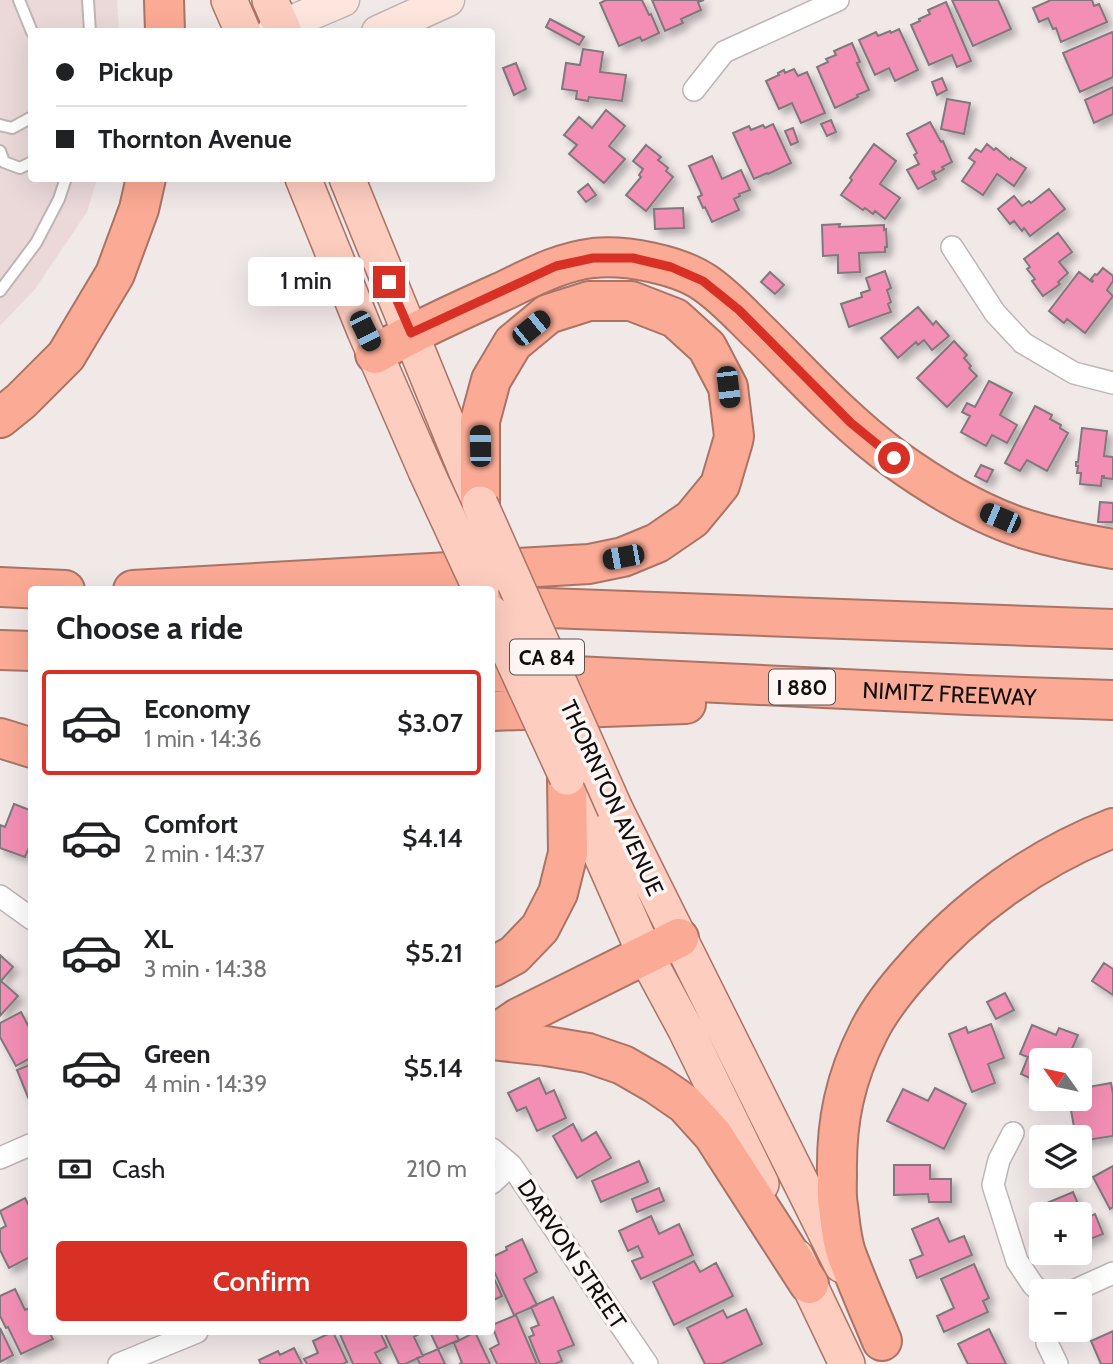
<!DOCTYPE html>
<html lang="en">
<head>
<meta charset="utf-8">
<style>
	body { margin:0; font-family:Cabin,sans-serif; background:#f2f2f2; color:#202124; height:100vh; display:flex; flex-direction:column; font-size:26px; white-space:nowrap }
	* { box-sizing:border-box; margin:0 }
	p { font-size:23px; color:#757577 }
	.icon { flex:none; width:38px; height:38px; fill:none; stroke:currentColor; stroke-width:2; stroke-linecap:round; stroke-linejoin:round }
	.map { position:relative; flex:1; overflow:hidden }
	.sheet { position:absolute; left:28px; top:586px; width:467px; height:749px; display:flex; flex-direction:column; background:#fff; border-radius:7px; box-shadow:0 7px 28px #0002 }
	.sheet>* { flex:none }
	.guide { position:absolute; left:28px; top:28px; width:467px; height:154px; border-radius:7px; box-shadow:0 7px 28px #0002; display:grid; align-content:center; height:154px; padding:0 28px; background:#fff }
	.needle { width:46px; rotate:303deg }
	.tools { position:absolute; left:1029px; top:1048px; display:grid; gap:14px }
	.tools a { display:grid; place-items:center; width:63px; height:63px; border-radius:7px; background:#fff; box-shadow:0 7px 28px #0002; font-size:35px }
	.end { position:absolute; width:32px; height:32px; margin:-16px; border:9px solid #d93025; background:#fff; box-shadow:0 0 0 4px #fff }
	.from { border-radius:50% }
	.bubble { position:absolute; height:49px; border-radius:7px; background:#fff; box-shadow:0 7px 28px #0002; font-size:23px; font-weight:600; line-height:49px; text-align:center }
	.car { position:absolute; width:21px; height:42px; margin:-21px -10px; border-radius:9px; box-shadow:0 0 5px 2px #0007; background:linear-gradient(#222 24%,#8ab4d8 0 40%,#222 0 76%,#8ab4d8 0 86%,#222 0) }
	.guide b { display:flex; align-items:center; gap:24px; height:66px; font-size:26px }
	.guide b+b { border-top:2px solid #e0e0e0 }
	.guide i { width:18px; height:18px; background:#202124 }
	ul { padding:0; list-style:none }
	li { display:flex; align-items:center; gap:21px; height:105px; margin:0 14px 10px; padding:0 14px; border:4px solid transparent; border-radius:7px }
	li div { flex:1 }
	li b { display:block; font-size:26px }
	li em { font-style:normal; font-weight:600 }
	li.current { border-color:#d93025 }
	li>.icon { width:63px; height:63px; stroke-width:1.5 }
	h2 { padding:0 28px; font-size:32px; line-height:84px }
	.pay { display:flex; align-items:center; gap:18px; height:77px; padding:0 28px; font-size:26px }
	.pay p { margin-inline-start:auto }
	.button { display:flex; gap:14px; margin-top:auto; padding:14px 28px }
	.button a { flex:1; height:80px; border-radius:7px; background:#d93025; color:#fff; font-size:28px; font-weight:600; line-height:80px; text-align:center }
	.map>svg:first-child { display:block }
</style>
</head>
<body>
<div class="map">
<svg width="1113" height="1364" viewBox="0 0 1113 1364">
	<defs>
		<filter id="shadow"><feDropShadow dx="5" dy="5" stdDeviation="3.5" flood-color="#0004"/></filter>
	</defs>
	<rect width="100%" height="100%" fill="#f1e8e8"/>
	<!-- built -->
	<path fill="#ebd9da" d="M0,0H117L119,31L32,32V178L97,179L87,212L35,289L0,326Z"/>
	<!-- building -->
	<path fill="#f38eb4" stroke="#80787b" stroke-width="2" filter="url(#shadow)" d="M606,0H642L649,15L651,14L659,33L642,41L640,37L619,46L600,3Z
		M652,0H704L698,2L701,10L681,19L683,23L665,31Z
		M952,0H998L1011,29L973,46Z
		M1051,0H1092L1094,6L1099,4L1107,22L1061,42L1056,28L1053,29L1048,18L1039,22L1033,8Z
		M946,2L971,61L957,67L952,55L929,65L911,25L920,21L919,19L930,14L928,10Z
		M550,19L584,37L579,45L546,27Z
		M899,29L918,70L895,81L889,68L875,75L859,40L876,32L878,36L890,31L891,33Z
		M1112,32L1113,35V77L1080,92L1063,53Z
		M852,43L860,62L857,63L869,90L857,95L858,97L835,108L817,67L828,62L826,59L836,55L834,51Z
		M583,49L603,52L600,72L626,75L622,101L589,97L588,101L576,99L577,91L562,89L566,63L580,65Z
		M516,63L526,89L514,95L503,68Z
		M794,69L798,76L807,72L825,113L801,123L792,103L779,109L766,81L779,75L778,73L784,70L785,73Z
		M942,78L947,90L937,95L932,82Z
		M1113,87V114L1094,123L1085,100Z
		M947,99L970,103L964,134L941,129Z
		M606,110L625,126L609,146L625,159L604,183L569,154L577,145L564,135L579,117L592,128Z
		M831,120L836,132L827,136L821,124Z
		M930,122L941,142L943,141L952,162L942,167L944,169L935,174L934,171L932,172L936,179L918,189L907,170L919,164L914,155L917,153L907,134Z
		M773,124L791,163L768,174L767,173L754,179L733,133L749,126L751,130L763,125L765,128Z
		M793,128L798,142L791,145L785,131Z
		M874,144L896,161L880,184L900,198L885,219L875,211L873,214L865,208L863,210L841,195L852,180L850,178Z
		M987,144L994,150L996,148L1010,160L1011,158L1026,168L1014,186L997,174L983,195L962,181L975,162L969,158L976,149L981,152Z
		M646,145L661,157L658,160L668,168L666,171L673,177L646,211L626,195L641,177L639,175L643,169L633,161Z
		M712,156L722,179L741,170L750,190L739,194L740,196L734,199L739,210L712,222L705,207L703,208L698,197L702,195L689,166Z
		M588,184L596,195L586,202L578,192Z
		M1049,189L1065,209L1030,236L1024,228L1022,231L1014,221L1010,224L998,209L1014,196L1022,206L1029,201L1031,203Z
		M683,208L684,228L655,229L654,209Z
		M840,224L839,227L884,225V230L886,229L887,247H885V252L859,253L860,272L838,273V255L823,256L822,225Z
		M1058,233L1072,252L1059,262L1068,273L1058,282L1060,284L1043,296L1032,281L1035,279L1027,269L1030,267L1024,259Z
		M1103,268L1113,276V281L1107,290L1113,296L1085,333L1067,319L1064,323L1049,311L1079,272L1092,282L1093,281L1091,279L1095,274L1097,275Z
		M885,271L891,288L887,290L891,302L888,304L891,312L849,327L841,304L862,297L861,293L870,290L866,278Z
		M770,272L784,285L775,294L761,282Z
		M918,307L933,325L936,321L949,336L932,350L924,340L918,345L916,342L898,358L881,338Z
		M954,341L967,355L964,358L971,366L969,368L977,376L947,407L917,378Z
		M989,381L1012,393L1000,415L1017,425L1007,443L992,435L986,446L961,432L970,416L962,412L967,403L975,407Z
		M1035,406L1052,415L1050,419L1061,425L1060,428L1068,433L1047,471L1027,460L1020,471L1005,463Z
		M1082,428L1107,431L1104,456L1113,457V479L1104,478V476H1102L1101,486L1080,484L1081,473H1077L1078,466H1076V462H1078Z
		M981,465L993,470L987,482L975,476Z
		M1100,502L1113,503V522H1098Z
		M14,804L32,811V840L25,857L0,848V825L5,827Z
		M0,955L13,967L1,981L18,996L0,1016Z
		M1104,963L1113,969V995L1092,981Z
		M1005,993L1014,1010L996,1019L987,1002Z
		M21,1012L32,1033V1057L16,1066L0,1037V1023Z
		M991,1024L1004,1058L988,1064L995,1083L972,1092L949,1034L966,1027L968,1033Z
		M1032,1025L1056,1035L1059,1028L1078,1035L1067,1060H1041V1083L1021,1074L1028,1057L1020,1054Z
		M32,1064V1107L17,1070Z
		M539,1078L546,1094L554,1090L566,1118L537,1131L526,1107L517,1111L508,1093Z
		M1111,1083L1113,1094V1136L1080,1141V1138H1076L1069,1099H1080V1098L1084,1097L1083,1088Z
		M935,1088L966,1104L944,1149L887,1121L903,1089L928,1101Z
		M573,1124L582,1141L596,1132L611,1158L577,1178L553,1136Z
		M639,1161L648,1182L601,1202L592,1181Z
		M894,1165H930V1179H951V1202H929L928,1194L894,1195Z
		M1113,1166V1207L1110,1209L1093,1177Z
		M659,1188L664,1201L637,1212L632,1199Z
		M1073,1192L1084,1219L1095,1214L1103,1234L1080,1243V1214H1046L1042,1205Z
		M25,1198L32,1212V1256L9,1268L0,1250V1229L6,1226L0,1211Z
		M651,1216L659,1234L679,1224L693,1255L641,1279L632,1261L643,1257L638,1246L628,1251L619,1231Z
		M938,1218L949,1242L964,1236L972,1255L917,1278L910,1260L923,1255L912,1229Z
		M522,1239L537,1272L524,1279L537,1305L514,1315L492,1267V1257L507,1250L506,1247Z
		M694,1261L700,1272L716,1263L733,1296L674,1325L653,1282Z
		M974,1264L989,1298L983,1301L988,1312L944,1332L937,1316L954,1308L941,1279Z
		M492,1274L502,1296L492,1301Z
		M15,1289L25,1310L32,1307V1332H49L53,1339L21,1354L8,1327L6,1328L0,1316V1296Z
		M553,1297L574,1345L558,1351L562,1361L555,1364H540L529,1337L534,1335L531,1328L539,1325L531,1307Z
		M746,1309L762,1344L721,1364H705L687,1328L723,1310L727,1318Z
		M516,1315L537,1364H497L490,1349L499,1344L492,1325Z
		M0,1328L13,1355L0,1362Z
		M989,1329L1006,1364H968L958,1344Z
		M1113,1331V1364H1101L1091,1341Z
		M332,1332H333L347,1362L343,1364H307L304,1359L318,1353L313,1341Z
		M339,1332H380L387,1347L375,1353L381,1364H353Z
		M384,1332H423L414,1337L423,1356L405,1364H399Z
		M430,1332H455L459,1340L438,1349Z
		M475,1332L490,1364H459L462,1363L454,1343Z
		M294,1348L302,1364H261L259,1360L278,1351L280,1355Z
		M438,1349L445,1364H420L417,1358Z"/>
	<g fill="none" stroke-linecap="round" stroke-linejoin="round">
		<defs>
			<path id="lane" d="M19,0L32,32
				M88,0L90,32
				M0,125L12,128L32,117
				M0,151L4,162L20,168L32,162
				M0,291L36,243L59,199L66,178"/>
			<path id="street" d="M694,90L724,52L838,0
				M952,247L995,313L1023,343L1074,373L1113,383
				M0,896L32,919
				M1013,1133L999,1160L993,1185L1017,1261L1033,1285L1041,1292
				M492,1149L511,1165L647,1364
				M0,1158L32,1144
				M492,1183L511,1165
				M1071,1292L1113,1273
				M1051,1330L1047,1343L1057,1364
				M119,1364L197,1332"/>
			<path id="secondary" d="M273,32L282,26L343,0
				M378,32L448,0"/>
			<path id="primary" d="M229,0L243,32
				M270,0L284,32
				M303,178L365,331L426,471
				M347,178L479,502
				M567,777L645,954L686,1030L761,1184
				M615,809L842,1265
				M796,1257L847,1364"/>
			<g id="highway">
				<path d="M164,0L165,32"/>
				<path d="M375,354C415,331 457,312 499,293C529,279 559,262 593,258C626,255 677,264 705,283C727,298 744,318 763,336C806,379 847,424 895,459C934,487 979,514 1025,529C1054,538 1083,544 1113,549"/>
				<path d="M0,418L21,401L66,356L115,274L139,209L146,178"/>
				<path d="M0,587L65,590"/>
				<path d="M133,590L589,564L623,557L657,543L692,519L720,485L733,441L734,436L728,387L707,347L675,318L631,301H589L548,314L513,343L491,380L480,421V504"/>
				<path d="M493,606L1113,629"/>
				<path d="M0,650L32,651"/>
				<path id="s1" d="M492,672L968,695L1113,700"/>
				<path d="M492,711L686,704"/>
				<path d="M0,738L32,748"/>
				<path d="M492,967L514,955L540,928L558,893L568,853L567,777"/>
				<path d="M492,1036L518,1018L679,938"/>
				<path d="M492,1040L546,1046L588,1053L623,1065L656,1084L685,1104L713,1135L809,1284"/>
				<path d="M882,1341C870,1312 857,1283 846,1253C841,1238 840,1221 838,1206C836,1195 837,1185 837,1174C836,1122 845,1078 869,1031C880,1009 896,989 912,971C966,908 1036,858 1113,828"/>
			</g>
		</defs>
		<!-- lane casing -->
		<use href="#lane" stroke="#beb5b5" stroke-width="14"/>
		<!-- street casing -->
		<use href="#street" stroke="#beb5b5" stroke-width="24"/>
		<!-- secondary casing -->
		<use href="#secondary" stroke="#beb5b5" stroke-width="35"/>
		<!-- primary casing -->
		<use href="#primary" stroke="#a97466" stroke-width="38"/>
		<!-- highway casing -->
		<use href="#highway" stroke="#a97466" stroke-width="42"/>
		<!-- lane -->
		<use href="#lane" stroke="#fff" stroke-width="10"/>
		<!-- street -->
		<use href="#street" stroke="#fff" stroke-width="21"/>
		<!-- secondary -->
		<use href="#secondary" stroke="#fee6df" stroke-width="32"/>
		<!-- primary -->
		<use href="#primary" stroke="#fdcdbf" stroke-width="35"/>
		<!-- highway -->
		<use href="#highway" stroke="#fbab95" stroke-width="38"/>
		<defs>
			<path id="primary-bridge" d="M426,471L481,590
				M480,504L615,809
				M492,614L567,777"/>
		</defs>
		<!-- primary-bridge casing -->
		<use href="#primary-bridge" stroke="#a97466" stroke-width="38" stroke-linecap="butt"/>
		<!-- primary-bridge -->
		<use href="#primary-bridge" stroke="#fdcdbf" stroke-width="35"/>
	</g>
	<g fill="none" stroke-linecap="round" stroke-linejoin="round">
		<!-- route -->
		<path stroke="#d93025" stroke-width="9" d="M389,282L411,333L556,266L593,258H633L671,267L703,281L739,310L851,423L894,458"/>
	</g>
	<g text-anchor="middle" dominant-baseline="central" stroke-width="7" stroke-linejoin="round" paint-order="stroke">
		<!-- shield labels -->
		<g fill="#fef5f5" stroke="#585353" stroke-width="2">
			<rect x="510" y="639.5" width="74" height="35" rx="5"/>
			<rect x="769" y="669.5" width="66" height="35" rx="5"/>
		</g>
		<g font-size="21" font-weight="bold" fill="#110e0e">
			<text x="547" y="657">CA 84</text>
			<text x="802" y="687">I 880</text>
		</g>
		<!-- street labels -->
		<g font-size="23" fill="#110e0e" stroke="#fef5f5">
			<text stroke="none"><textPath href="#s1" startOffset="458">NIMITZ FREEWAY</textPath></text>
			<text transform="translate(612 798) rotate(65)">THORNTON AVENUE</text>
			<text transform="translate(572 1254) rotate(56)">DARVON STREET</text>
		</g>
	</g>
</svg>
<div class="tools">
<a><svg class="needle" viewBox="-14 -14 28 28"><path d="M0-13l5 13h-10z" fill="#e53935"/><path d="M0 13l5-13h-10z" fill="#757577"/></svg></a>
<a><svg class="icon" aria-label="layers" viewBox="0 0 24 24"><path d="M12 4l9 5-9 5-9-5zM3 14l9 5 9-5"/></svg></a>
<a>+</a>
<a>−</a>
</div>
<i class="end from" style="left:894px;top:458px"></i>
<i class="end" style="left:389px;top:282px"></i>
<div class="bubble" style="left:248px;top:257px;width:116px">1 min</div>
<i class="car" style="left:531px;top:328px;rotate:51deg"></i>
<i class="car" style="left:365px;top:331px;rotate:154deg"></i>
<i class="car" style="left:728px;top:387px;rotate:173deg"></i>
<i class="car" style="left:480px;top:446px;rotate:359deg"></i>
<i class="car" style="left:1000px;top:518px;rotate:293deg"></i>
<i class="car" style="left:623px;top:557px;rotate:259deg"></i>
<div class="guide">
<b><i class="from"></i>Pickup</b>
<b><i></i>Thornton Avenue</b>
</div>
<section class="sheet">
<h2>Choose a ride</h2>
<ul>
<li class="current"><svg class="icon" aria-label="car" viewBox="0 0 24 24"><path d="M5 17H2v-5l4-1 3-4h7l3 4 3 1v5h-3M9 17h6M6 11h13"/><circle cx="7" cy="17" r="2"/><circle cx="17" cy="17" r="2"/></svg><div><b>Economy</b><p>1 min · 14:36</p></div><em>$3.07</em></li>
<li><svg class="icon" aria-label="car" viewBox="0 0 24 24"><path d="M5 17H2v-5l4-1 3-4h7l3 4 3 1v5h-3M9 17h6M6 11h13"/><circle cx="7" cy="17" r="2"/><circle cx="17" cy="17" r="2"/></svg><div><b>Comfort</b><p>2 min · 14:37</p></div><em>$4.14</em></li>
<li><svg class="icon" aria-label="car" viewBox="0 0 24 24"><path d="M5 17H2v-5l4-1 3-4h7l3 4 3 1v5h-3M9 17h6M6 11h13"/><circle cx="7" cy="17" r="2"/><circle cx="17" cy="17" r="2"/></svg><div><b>XL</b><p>3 min · 14:38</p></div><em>$5.21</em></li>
<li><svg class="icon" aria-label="car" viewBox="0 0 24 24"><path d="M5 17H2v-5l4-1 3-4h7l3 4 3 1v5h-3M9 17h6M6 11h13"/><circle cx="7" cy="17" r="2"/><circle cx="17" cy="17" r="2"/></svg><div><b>Green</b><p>4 min · 14:39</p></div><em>$5.14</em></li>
</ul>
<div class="pay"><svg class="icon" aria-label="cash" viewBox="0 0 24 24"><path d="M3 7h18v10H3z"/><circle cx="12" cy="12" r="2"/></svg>Cash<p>210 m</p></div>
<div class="button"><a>Confirm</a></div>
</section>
</div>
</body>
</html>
